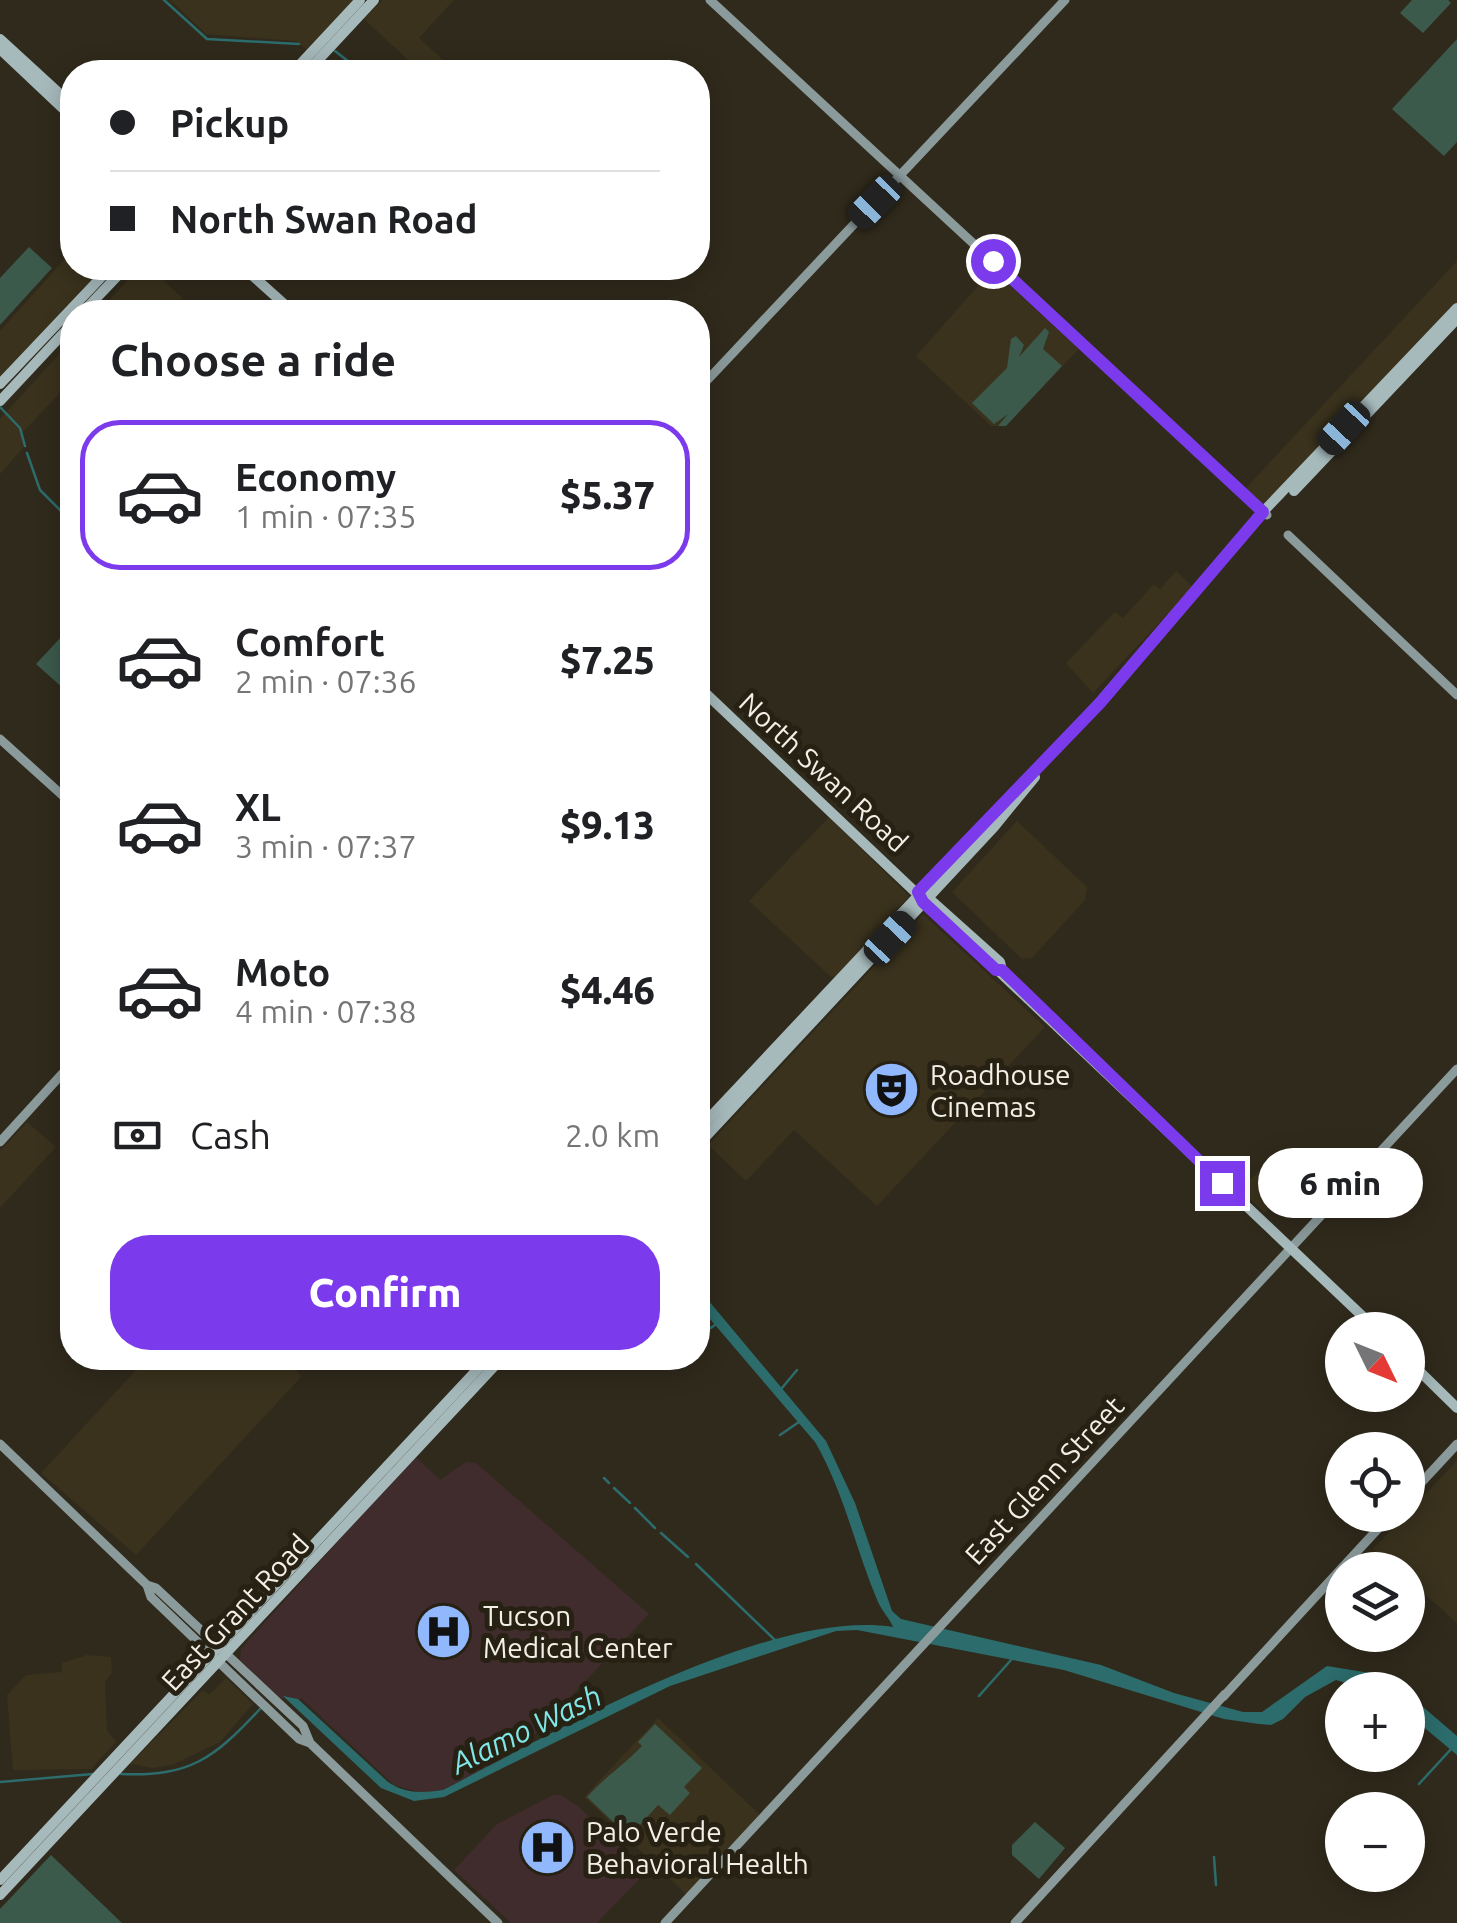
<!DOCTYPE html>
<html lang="en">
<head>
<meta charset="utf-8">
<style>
	body { margin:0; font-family:Ubuntu,sans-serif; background:#f6f6f6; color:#202124; height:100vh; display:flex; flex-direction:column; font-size:38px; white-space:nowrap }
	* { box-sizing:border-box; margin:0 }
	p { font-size:32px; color:#757577 }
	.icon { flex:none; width:55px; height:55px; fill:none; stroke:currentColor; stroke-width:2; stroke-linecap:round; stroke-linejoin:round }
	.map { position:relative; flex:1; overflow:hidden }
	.sheet { position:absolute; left:60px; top:300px; width:650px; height:1070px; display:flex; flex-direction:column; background:#fff; border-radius:40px; box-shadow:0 5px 25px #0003 }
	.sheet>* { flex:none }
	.guide { position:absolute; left:60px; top:60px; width:650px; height:220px; border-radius:40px; box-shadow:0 5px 25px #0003; display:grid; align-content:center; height:220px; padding:0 50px; background:#fff }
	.needle { width:65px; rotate:133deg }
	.controls { position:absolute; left:1325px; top:1312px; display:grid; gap:20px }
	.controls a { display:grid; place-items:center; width:100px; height:100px; border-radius:50%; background:#fff; box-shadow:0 5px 25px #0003; font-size:50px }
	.end { position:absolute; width:45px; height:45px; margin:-22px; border:12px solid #7c3aed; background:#fff; box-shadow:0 0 0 5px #fff }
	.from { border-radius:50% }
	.bubble { position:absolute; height:70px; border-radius:35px; background:#fff; box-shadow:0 5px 25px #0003; font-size:32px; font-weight:800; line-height:70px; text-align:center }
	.car { position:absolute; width:30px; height:60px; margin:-30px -15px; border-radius:12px; box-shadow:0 0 8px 2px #0007; background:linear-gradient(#222 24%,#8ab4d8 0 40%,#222 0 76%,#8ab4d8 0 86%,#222 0) }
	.guide b { display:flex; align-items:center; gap:35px; height:95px; font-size:38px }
	.guide b+b { border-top:2px solid #e0e0e0 }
	.guide i { width:25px; height:25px; background:#202124 }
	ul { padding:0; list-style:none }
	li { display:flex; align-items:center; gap:30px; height:150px; margin:0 20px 15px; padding:0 30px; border:5px solid transparent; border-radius:40px }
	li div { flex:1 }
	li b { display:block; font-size:38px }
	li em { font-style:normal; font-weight:800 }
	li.selected { border-color:#7c3aed }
	li>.icon { width:90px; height:90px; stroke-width:1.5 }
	h2 { padding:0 50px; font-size:45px; line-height:120px }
	.pay { display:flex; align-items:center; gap:25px; height:110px; padding:0 50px; font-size:38px }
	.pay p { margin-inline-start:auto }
	.action { display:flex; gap:20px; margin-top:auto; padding:20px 50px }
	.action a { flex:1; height:115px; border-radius:40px; background:#7c3aed; color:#fff; font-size:40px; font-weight:800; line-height:115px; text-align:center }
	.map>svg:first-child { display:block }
</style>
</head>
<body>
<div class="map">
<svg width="1457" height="1923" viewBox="0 0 1457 1923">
	<rect width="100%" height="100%" fill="#302a1c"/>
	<!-- built -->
	<path fill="#3a321d" d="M170,0H353L307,50L296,41L206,34Z
		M382,0H454L419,38L456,72H421L364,19Z
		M72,251V268H105L0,378V331Z
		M1457,261V312L1265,508L1245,489Z
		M139,268H151L182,298L168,312H98Z
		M992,270L1079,349L1006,426H991L916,356Z
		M72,340V380L23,432L24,447L0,474V419Z
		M1176,571L1193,587L1093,693L1066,663L1115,612L1123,618L1154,584L1160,589Z
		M829,817L909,896L837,976L831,977L749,901Z
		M1017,821L1087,887L1085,900L1032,958L1022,959L952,892Z
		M923,914L1045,1027L877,1206L794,1130L746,1181L708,1145Z
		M27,1122L56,1147L0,1208V1151Z
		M1263,1167L1289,1187L1264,1213L1241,1189Z
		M147,1358H282L302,1376L136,1555L41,1473Z
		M1457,1461V1623L1408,1579V1570H1397L1373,1549Z
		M87,1655L111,1657L112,1673L105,1682L107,1730L116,1742L91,1769L13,1770L7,1695L26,1675L62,1672V1663Z
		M226,1678L253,1704L220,1742L172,1765L153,1768L130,1764L203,1690L209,1695Z
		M658,1718L760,1815L686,1894L584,1797Z"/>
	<!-- medical -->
	<path fill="#402c2c" d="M415,1456L440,1480L466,1462L476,1463L649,1614L523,1747L443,1790L422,1793L394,1785L302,1699L280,1698L240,1660L241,1649Z
		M553,1795H561L579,1807L645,1873L597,1923H511L454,1870L497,1824Z"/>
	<!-- green -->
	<path fill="#3b5a4c" d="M1412,0H1448L1451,3L1423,33L1400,13Z
		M1457,39V142L1444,156L1392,109Z
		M29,247L52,268L0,325V278Z
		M1045,328L1049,332L1043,349L1062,366L1006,426H998L1008,414L994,424L972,403L1007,368L1011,339L1016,336L1024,345L1019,357Z
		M63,635L72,643V680L64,689L36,664Z
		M655,1724L702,1768L684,1787L690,1793L670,1815L658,1805L629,1837L587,1797C607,1775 625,1764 642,1746L638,1742Z
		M1035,1822L1065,1848L1039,1879L1012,1855V1845Z
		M51,1855L122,1923H0V1909Z"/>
	<!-- water -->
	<path fill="#2c6c6c" d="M698,1288L826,1441L855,1503L892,1611L901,1619L1101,1665L1174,1693L1243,1712H1262L1327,1666L1370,1673L1403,1690H1369L1336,1680L1305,1697L1283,1719L1271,1725L1259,1724L1224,1719L1064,1670L857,1630L836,1631L670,1686L444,1797L414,1801L381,1788L283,1696L298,1699L388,1782C406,1794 421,1793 443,1790C555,1732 769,1608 893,1627C890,1619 882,1611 878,1602C855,1548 845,1494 815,1442L698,1305Z
		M1408,1694L1457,1736V1755L1408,1714Z"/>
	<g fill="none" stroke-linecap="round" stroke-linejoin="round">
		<!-- stream -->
		<path stroke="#2c6c6c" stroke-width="2.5" d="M164,0L207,39L299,44
			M335,51L362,72
			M0,407L20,428L25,446
			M27,453L40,490L72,522
			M701,1322L711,1328L716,1324
			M113,1364L139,1369L150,1358
			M782,1388L797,1370
			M780,1435L799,1422
			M604,1478L609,1483
			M614,1488L630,1503
			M635,1508L655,1528
			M661,1533L688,1557
			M696,1564L778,1643
			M979,1696L1011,1660
			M121,1774C191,1777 214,1758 260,1709
			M0,1782L93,1774
			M1419,1784L1452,1748
			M1214,1857L1216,1885"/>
		<!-- secondary -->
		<path stroke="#8b9a9b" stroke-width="9" d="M710,0L1267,515
			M698,390L1065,0
			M1288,535L1457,695
			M0,739L72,804
			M0,1142L72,1063
			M0,1444L147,1585L156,1588L303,1726L310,1743
			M1408,1497L1457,1444
			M147,1585L151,1597L299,1739L310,1743L498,1923
			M1223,1697L1387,1519
			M665,1923L1457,1069
			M1015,1923L1225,1694"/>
		<!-- primary -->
		<path stroke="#a6b9bb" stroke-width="10" d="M0,39L72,105
			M0,49L72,117
			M293,72L360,0
			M307,72L374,0
			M244,268L293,312
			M83,312L125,268
			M0,384L110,268
			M0,401L72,324
			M1294,491L1457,319
			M698,686L1377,1330
			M924,894L1000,962L1002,970
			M698,1130L1099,703L1260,515L1457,308
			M698,1145L994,827L1035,777
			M1408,1360L1457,1408
			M0,1880L488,1358
			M0,1895L502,1358"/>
	</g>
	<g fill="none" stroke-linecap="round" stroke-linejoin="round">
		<!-- route -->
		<path stroke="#7c3aed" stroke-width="12" d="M993,261L1263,512L1100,703L918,892L923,902L996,970H1002L1222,1183"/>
	</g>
	<!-- icons -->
	<defs>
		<symbol id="theatre-disc" viewBox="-11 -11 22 22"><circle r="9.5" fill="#91b8fd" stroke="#262113"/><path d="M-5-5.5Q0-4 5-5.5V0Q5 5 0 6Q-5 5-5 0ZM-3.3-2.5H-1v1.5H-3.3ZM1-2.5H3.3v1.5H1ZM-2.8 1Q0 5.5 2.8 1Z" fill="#111"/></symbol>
		<symbol id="hospital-disc" viewBox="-11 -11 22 22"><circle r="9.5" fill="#91b8fd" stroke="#262113"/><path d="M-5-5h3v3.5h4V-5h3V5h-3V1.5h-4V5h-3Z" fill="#111"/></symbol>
	</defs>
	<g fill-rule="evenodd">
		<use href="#theatre-disc" x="860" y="1058" width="63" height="63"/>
		<use href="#hospital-disc" x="412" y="1600" width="63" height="63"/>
		<use href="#hospital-disc" x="516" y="1816" width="63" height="63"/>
	</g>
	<g text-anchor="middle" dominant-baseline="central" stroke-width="10" stroke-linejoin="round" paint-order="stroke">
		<!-- street labels -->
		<g font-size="28" fill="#f2efe6" stroke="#262113">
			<text transform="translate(824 772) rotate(43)">North Swan Road</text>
			<text transform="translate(1044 1480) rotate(-47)">East Glenn Street</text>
			<text transform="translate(235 1612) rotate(-47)">East Grant Road</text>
		</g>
		<!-- poi labels -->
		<g font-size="28" fill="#f2efe6" stroke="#262113" text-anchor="start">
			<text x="930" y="1074">Roadhouse<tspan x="930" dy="32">Cinemas</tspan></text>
			<text x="483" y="1615">Tucson<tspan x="483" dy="32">Medical Center</tspan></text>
			<text x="586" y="1831">Palo Verde<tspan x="586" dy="32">Behavioral Health</tspan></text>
		</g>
		<!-- water labels -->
		<g font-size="30" font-style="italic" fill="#81e6e7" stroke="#262113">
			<text transform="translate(526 1729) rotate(-26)">Alamo Wash</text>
		</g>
	</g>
</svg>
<div class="controls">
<a><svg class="needle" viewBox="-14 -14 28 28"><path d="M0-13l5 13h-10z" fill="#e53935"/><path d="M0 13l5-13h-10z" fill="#757577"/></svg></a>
<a><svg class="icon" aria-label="locate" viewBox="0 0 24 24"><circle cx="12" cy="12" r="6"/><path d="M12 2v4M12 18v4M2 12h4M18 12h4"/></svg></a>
<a><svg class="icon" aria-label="layers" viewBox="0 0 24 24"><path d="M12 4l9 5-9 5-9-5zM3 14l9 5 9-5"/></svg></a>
<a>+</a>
<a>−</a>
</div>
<i class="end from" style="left:993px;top:261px"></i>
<i class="end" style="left:1222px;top:1183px"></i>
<div class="bubble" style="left:1258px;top:1148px;width:165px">6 min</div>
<i class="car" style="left:875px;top:202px;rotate:224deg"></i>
<i class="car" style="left:1344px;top:428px;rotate:223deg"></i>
<i class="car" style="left:890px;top:938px;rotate:43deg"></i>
<div class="guide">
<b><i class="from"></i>Pickup</b>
<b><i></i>North Swan Road</b>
</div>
<section class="sheet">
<h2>Choose a ride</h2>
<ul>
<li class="selected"><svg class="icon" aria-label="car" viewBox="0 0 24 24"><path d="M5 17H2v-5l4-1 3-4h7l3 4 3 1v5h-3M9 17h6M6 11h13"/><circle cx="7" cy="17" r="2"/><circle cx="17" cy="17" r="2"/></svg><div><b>Economy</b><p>1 min · 07:35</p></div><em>$5.37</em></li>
<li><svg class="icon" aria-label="car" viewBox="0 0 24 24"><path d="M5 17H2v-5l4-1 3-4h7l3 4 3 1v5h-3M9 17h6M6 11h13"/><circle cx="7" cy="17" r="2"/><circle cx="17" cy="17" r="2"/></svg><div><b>Comfort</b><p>2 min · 07:36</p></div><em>$7.25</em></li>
<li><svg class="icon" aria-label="car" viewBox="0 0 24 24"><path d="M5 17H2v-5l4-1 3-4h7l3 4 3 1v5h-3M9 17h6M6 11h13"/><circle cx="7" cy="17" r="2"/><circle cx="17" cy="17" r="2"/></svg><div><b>XL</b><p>3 min · 07:37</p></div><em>$9.13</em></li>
<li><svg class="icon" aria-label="car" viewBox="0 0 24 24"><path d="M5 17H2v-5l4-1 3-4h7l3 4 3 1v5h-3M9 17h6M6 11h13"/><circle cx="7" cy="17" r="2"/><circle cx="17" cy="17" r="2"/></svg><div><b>Moto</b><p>4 min · 07:38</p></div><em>$4.46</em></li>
</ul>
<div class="pay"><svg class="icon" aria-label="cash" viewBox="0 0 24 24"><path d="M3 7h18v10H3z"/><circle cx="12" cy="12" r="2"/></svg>Cash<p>2.0 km</p></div>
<div class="action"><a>Confirm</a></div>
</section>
</div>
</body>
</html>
